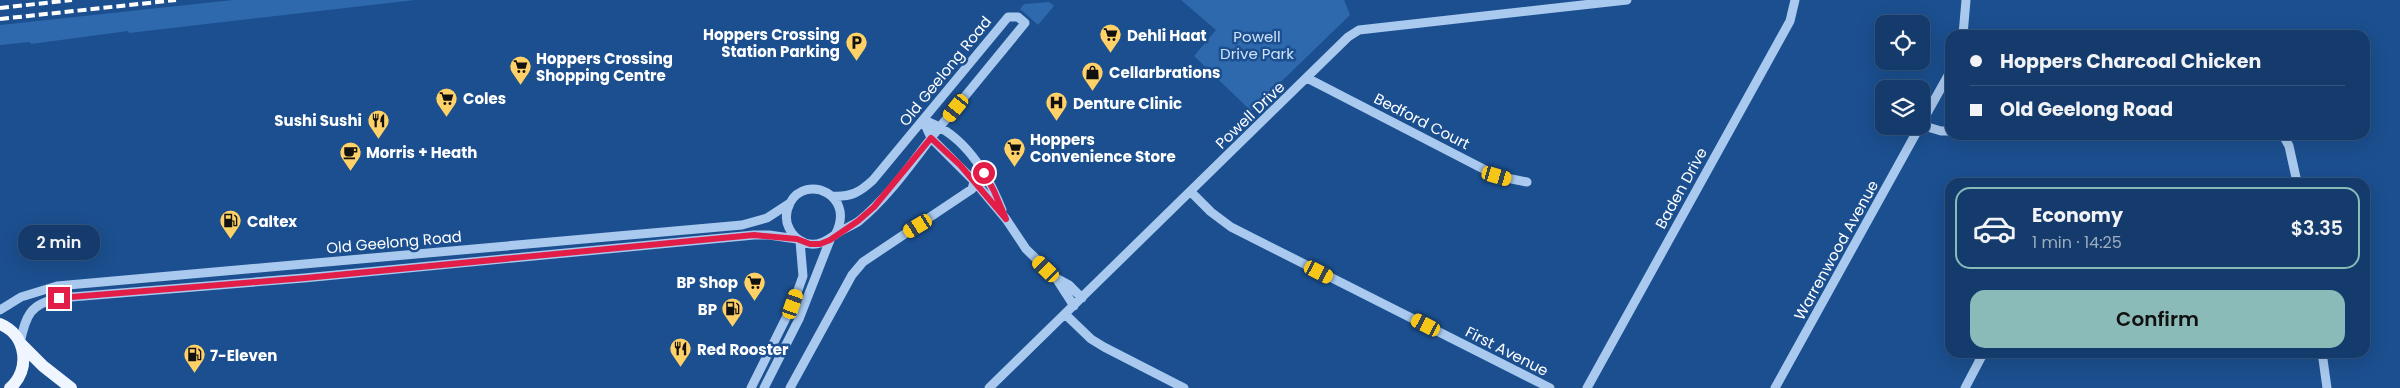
<!DOCTYPE html>
<html lang="en">
<head>
<meta charset="utf-8">
<style>
	body { margin:0; font-family:Poppins,sans-serif; background:#1d4271; color:#f1f3f6; height:100vh; display:flex; flex-direction:column; font-size:19px; white-space:nowrap }
	* { box-sizing:border-box; margin:0 }
	p { font-size:16px; color:#9dadc1 }
	.icon { flex:none; width:28px; height:28px; fill:none; stroke:currentColor; stroke-width:2; stroke-linecap:round; stroke-linejoin:round }
	.map { position:relative; flex:1; overflow:hidden }
	.panel { position:absolute; left:1945px; top:178px; width:425px; height:180px; display:flex; flex-direction:column; background:#143b6b; border-radius:15px; box-shadow:0 5px 20px #0002,0 0 0 1px #33557e }
	.panel>* { flex:none }
	.banner { position:absolute; left:1945px; top:30px; width:425px; height:110px; border-radius:15px; box-shadow:0 5px 20px #0002,0 0 0 1px #33557e; display:grid; align-content:center; height:110px; padding:0 25px; background:#143b6b }
	.controls { position:absolute; left:1875px; top:15px; display:grid; gap:10px }
	.controls a { display:grid; place-items:center; width:55px; height:55px; border-radius:10px; background:#143b6b; box-shadow:0 5px 20px #0002,0 0 0 1px #33557e; font-size:25px }
	.end { position:absolute; width:22px; height:22px; margin:-11px; border:6px solid #e11d48; background:#fff; box-shadow:0 0 0 2px #fff }
	.from { border-radius:50% }
	.bubble { position:absolute; height:35px; border-radius:15px; background:#143b6b; box-shadow:0 5px 20px #0002,0 0 0 1px #33557e; font-size:16px; font-weight:600; line-height:35px; text-align:center }
	.car { position:absolute; width:15px; height:30px; margin:-15px -8px; border-radius:6px; box-shadow:0 0 4px 1px #0007; background:linear-gradient(#f5c518 24%,#345 0 40%,#f5c518 0 76%,#345 0 86%,#f5c518 0) }
	.banner b { display:flex; align-items:center; gap:18px; height:48px; font-size:19px }
	.banner b+b { border-top:1px solid #33557e }
	.banner i { width:12px; height:12px; background:#f1f3f6 }
	ul { padding:9px 0 0; list-style:none }
	li { display:flex; align-items:center; gap:15px; height:82px; margin:0 10px 8px; padding:0 15px; border:2px solid transparent; border-radius:15px }
	li div { flex:1 }
	li b { display:block; font-size:19px }
	li em { font-style:normal; font-weight:600 }
	li.on { border-color:#8bbbb9 }
	li>.icon { width:45px; height:45px; stroke-width:1.5 }
	.button { display:flex; gap:10px; margin-top:auto; padding:10px 25px }
	.button a { flex:1; height:58px; border-radius:15px; background:#8bbbb9; color:#111; font-size:20px; font-weight:600; line-height:58px; text-align:center }
	.map>svg:first-child { display:block }
</style>
</head>
<body>
<div class="map">
<svg width="2400" height="388" viewBox="0 0 2400 388">
	<rect width="100%" height="100%" fill="#1b4f8f"/>
	<!-- green -->
	<path fill="#2e69ad" d="M233,0H415L129,33L128,31L31,44L30,42L0,45V25Z
		M1181,0H1344L1350,15L1251,111L1194,56L1216,30Z
		M1049,2L1054,6L1038,25L1020,9L1024,4Z"/>
	<g fill="none" stroke-linecap="round" stroke-linejoin="round">
		<!-- minor -->
		<path stroke="#a9c9ee" stroke-width="9" d="M1963,35L1966,0
			M1307,78L1497,176L1527,182
			M923,120L931,138L975,182L1006,219L1026,249L1056,278L1069,285L1082,298
			M923,120C964,133 987,172 1002,210
			M1921,124L1950,72
			M1921,125L1941,131H1950
			M2283,135L2289,146L2297,182
			M1191,192L1211,212L1231,227L1550,388
			M832,196C851,197 859,193 873,180L1008,17H1018L1025,23C998,56 970,90 943,123C916,156 892,194 859,221C852,226 843,229 836,234C826,241 818,247 805,243C798,240 792,235 789,228C785,220 786,211 790,203C806,173 857,195 835,235
			M1056,278L1074,306
			M0,310L21,297L57,286L742,225L767,218L790,203
			M1065,314L1091,339L1104,347L1184,388
			M20,343C26,315 30,304 59,298L304,278L754,235H769L797,239
			M2322,352L2327,388
			M751,388L793,304L803,276L800,241
			M764,388L799,319L830,240
			M790,388L852,275L863,262L972,189L979,165
			M989,388L1348,37L1359,30L1627,0
			M1587,388L1790,21L1795,0
			M1775,388L1920,126
			M1965,388L1984,352"/>
		<!-- major -->
		<path stroke="#f0f6ff" stroke-width="12" d="M0,324C27,335 31,370 10,388
			M21,344L43,366L71,388"/>
		<!-- rail -->
		<path stroke="#fff" stroke-width="4" stroke-dasharray="9 4" stroke-linecap="butt" d="M0,8L72,0
			M0,19L176,0"/>
	</g>
	<g fill="none" stroke-linecap="round" stroke-linejoin="round">
		<!-- route -->
		<path stroke="#e11d48" stroke-width="6" d="M59,298L305,278L754,235L797,239L810,244H820L830,240L858,221L874,207L931,138L960,165L1006,219L994,191L984,173"/>
	</g>
	<!-- icons -->
	<defs>
		<symbol id="supermarket-pin" viewBox="-11 -11 22 30"><path d="M0 17L-7.5 6A9.5 9.5 0 1 1 7.5 6Z" fill="#ffd166" stroke="#1b4f8f"/><path d="M-6-5.5h2.5l.6 2H6L4.5 2H-2.5L-4.4-4H-6ZM-1.5 3.2a1.3 1.3 0 1 0 .1 0ZM3 3.2a1.3 1.3 0 1 0 .1 0Z" fill="#111"/></symbol>
		<symbol id="parking-pin" viewBox="-11 -11 22 30"><path d="M0 17L-7.5 6A9.5 9.5 0 1 1 7.5 6Z" fill="#ffd166" stroke="#1b4f8f"/><path d="M-3.5-5.5H1a3.5 3.5 0 0 1 0 7H-1V5.5H-3.5ZM-1-3.4V-.6H.8a1.4 1.4 0 0 0 0-2.8Z" fill="#111"/></symbol>
		<symbol id="shop-pin" viewBox="-11 -11 22 30"><path d="M0 17L-7.5 6A9.5 9.5 0 1 1 7.5 6Z" fill="#ffd166" stroke="#1b4f8f"/><path d="M-5-2.5h2.3a2.7 3.5 0 0 1 5.4 0H5L5.5 6h-11ZM-1.5-2.5h3a1.5 2.3 0 0 0-3 0Z" fill="#111"/></symbol>
		<symbol id="hospital-pin" viewBox="-11 -11 22 30"><path d="M0 17L-7.5 6A9.5 9.5 0 1 1 7.5 6Z" fill="#ffd166" stroke="#1b4f8f"/><path d="M-5-5h3v3.5h4V-5h3V5h-3V1.5h-4V5h-3Z" fill="#111"/></symbol>
		<symbol id="restaurant-pin" viewBox="-11 -11 22 30"><path d="M0 17L-7.5 6A9.5 9.5 0 1 1 7.5 6Z" fill="#ffd166" stroke="#1b4f8f"/><path d="M-5-6h1v4h1v-4h1v4h1v-4h1v5L-1.5 .5V6h-2V.5L-5-1ZM5-6V6H3V1.5H1.5Q1.5-4 5-6Z" fill="#111"/></symbol>
		<symbol id="cafe-pin" viewBox="-11 -11 22 30"><path d="M0 17L-7.5 6A9.5 9.5 0 1 1 7.5 6Z" fill="#ffd166" stroke="#1b4f8f"/><path d="M-5.5-4.5H6V0H3Q3 3.5 0 3.5H-2.5Q-5.5 3.5-5.5 0ZM3-3.2v2h1.7v-2ZM-6 4.5H4V6H-6Z" fill="#111"/></symbol>
		<symbol id="fuel-pin" viewBox="-11 -11 22 30"><path d="M0 17L-7.5 6A9.5 9.5 0 1 1 7.5 6Z" fill="#ffd166" stroke="#1b4f8f"/><path d="M-5.5-6h7V0h2V4h1.3V-2.5L3-4.5l.8-.8L6-3V5H2.5V1h-1V6h-7ZM-4.2-4.7v3.2H.2V-4.7Z" fill="#111"/></symbol>
	</defs>
	<g fill-rule="evenodd">
		<use href="#supermarket-pin" x="1098" y="22" width="25" height="34"/>
		<use href="#parking-pin" x="844" y="30" width="25" height="34"/>
		<use href="#supermarket-pin" x="508" y="54" width="25" height="34"/>
		<use href="#shop-pin" x="1080" y="60" width="25" height="34"/>
		<use href="#supermarket-pin" x="434" y="86" width="25" height="34"/>
		<use href="#hospital-pin" x="1044" y="90" width="25" height="34"/>
		<use href="#restaurant-pin" x="366" y="108" width="25" height="34"/>
		<use href="#supermarket-pin" x="1002" y="136" width="25" height="34"/>
		<use href="#cafe-pin" x="338" y="140" width="25" height="34"/>
		<use href="#fuel-pin" x="218" y="208" width="25" height="34"/>
		<use href="#supermarket-pin" x="742" y="270" width="25" height="34"/>
		<use href="#fuel-pin" x="720" y="296" width="25" height="34"/>
		<use href="#restaurant-pin" x="668" y="336" width="25" height="34"/>
		<use href="#fuel-pin" x="182" y="342" width="25" height="34"/>
	</g>
	<g text-anchor="middle" dominant-baseline="central" stroke-width="5" stroke-linejoin="round" paint-order="stroke">
		<!-- poi labels -->
		<g font-size="15" font-weight="bold" fill="#fff" stroke="#1b4f8f" text-anchor="start">
			<text x="840" y="34" text-anchor="end">Hoppers Crossing<tspan x="840" dy="17">Station Parking</tspan></text>
			<text x="1127" y="35">Dehli Haat</text>
			<text x="536" y="58">Hoppers Crossing<tspan x="536" dy="17">Shopping Centre</tspan></text>
			<text x="1109" y="72">Cellarbrations</text>
			<text x="463" y="98">Coles</text>
			<text x="1073" y="103">Denture Clinic</text>
			<text x="362" y="120" text-anchor="end">Sushi Sushi</text>
			<text x="1030" y="139">Hoppers<tspan x="1030" dy="17">Convenience Store</tspan></text>
			<text x="366" y="152">Morris + Heath</text>
			<text x="247" y="221">Caltex</text>
			<text x="738" y="282" text-anchor="end">BP Shop</text>
			<text x="717" y="309" text-anchor="end">BP</text>
			<text x="697" y="349">Red Rooster</text>
			<text x="210" y="355">7-Eleven</text>
		</g>
		<!-- park labels -->
		<g font-size="15" fill="#cfe3fa" stroke="#1b4f8f">
			<text x="1257" y="36">Powell<tspan x="1257" dy="17">Drive Park</tspan></text>
		</g>
		<!-- street labels -->
		<g font-size="15" fill="#fff" stroke="#1b4f8f">
			<text transform="translate(945 71) rotate(-51)">Old Geelong Road</text>
			<text transform="translate(1250 115) rotate(-44)">Powell Drive</text>
			<text transform="translate(1422 121) rotate(27)">Bedford Court</text>
			<text transform="translate(1681 188) rotate(-61)">Baden Drive</text>
			<text transform="translate(394 242) rotate(-5)">Old Geelong Road</text>
			<text transform="translate(1836 250) rotate(-61)">Warrenwood Avenue</text>
			<text transform="translate(1507 351) rotate(27)">First Avenue</text>
		</g>
	</g>
</svg>
<div class="controls">
<a><svg class="icon" aria-label="locate" viewBox="0 0 24 24"><circle cx="12" cy="12" r="6"/><path d="M12 2v4M12 18v4M2 12h4M18 12h4"/></svg></a>
<a><svg class="icon" aria-label="layers" viewBox="0 0 24 24"><path d="M12 4l9 5-9 5-9-5zM3 14l9 5 9-5"/></svg></a>
</div>
<i class="end from" style="left:984px;top:173px"></i>
<i class="end" style="left:59px;top:298px"></i>
<div class="bubble" style="left:18px;top:225px;width:82px">2 min</div>
<i class="car" style="left:956px;top:108px;rotate:219deg"></i>
<i class="car" style="left:1497px;top:176px;rotate:106deg"></i>
<i class="car" style="left:918px;top:226px;rotate:239deg"></i>
<i class="car" style="left:1046px;top:269px;rotate:314deg"></i>
<i class="car" style="left:1319px;top:272px;rotate:117deg"></i>
<i class="car" style="left:793px;top:304px;rotate:19deg"></i>
<i class="car" style="left:1426px;top:325px;rotate:297deg"></i>
<div class="banner">
<b><i class="from"></i>Hoppers Charcoal Chicken</b>
<b><i></i>Old Geelong Road</b>
</div>
<section class="panel">
<ul>
<li class="on"><svg class="icon" aria-label="car" viewBox="0 0 24 24"><path d="M5 17H2v-5l4-1 3-4h7l3 4 3 1v5h-3M9 17h6M6 11h13"/><circle cx="7" cy="17" r="2"/><circle cx="17" cy="17" r="2"/></svg><div><b>Economy</b><p>1 min · 14:25</p></div><em>$3.35</em></li>
</ul>
<div class="button"><a>Confirm</a></div>
</section>
</div>
</body>
</html>
